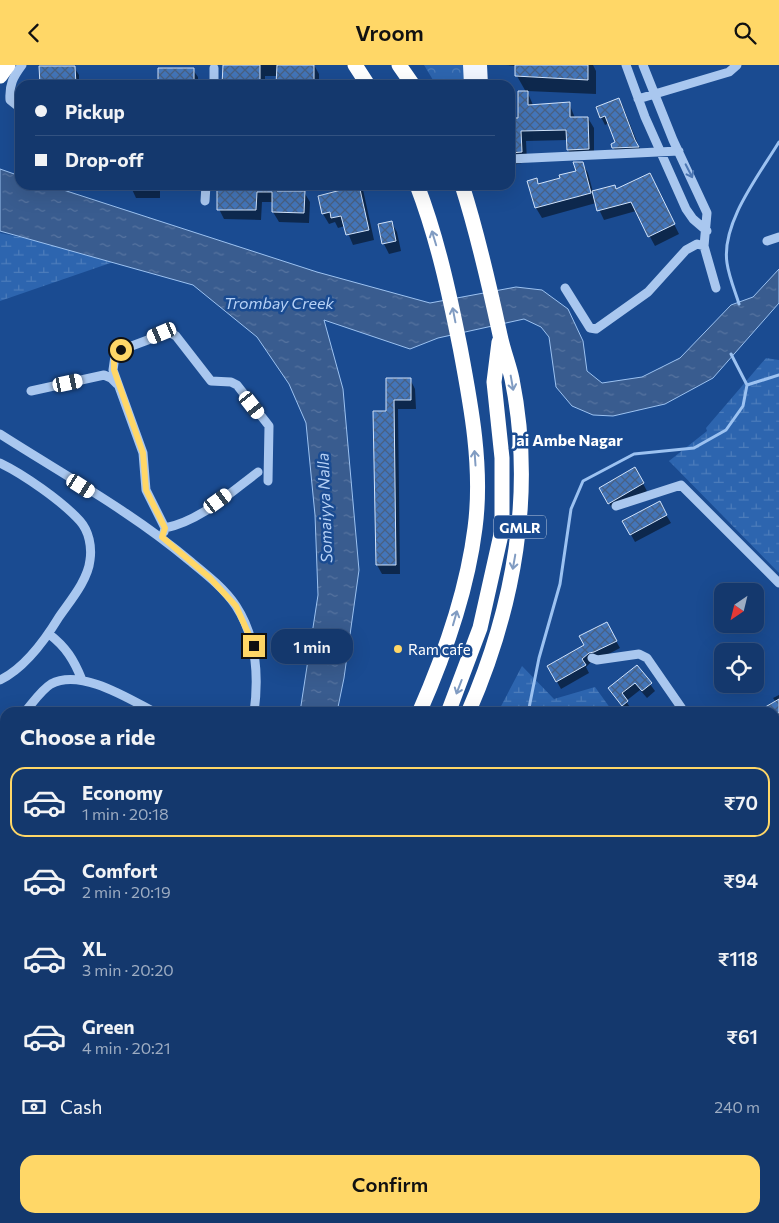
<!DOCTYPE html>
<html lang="en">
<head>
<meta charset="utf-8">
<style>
	body { margin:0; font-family:Commissioner,sans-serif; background:#214375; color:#f1f3f6; height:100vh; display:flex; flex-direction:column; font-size:19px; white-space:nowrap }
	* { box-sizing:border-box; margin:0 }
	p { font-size:16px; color:#9dacc2 }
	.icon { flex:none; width:28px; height:28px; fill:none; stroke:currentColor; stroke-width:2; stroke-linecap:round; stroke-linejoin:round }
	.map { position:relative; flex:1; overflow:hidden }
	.details { position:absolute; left:0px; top:642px; width:780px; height:516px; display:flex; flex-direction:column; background:#14386d; border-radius:15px 15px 0 0; box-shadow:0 5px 20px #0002,0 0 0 1px #335280 }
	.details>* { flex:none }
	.guide { position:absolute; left:15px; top:15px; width:500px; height:110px; border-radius:15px; box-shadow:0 5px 20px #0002,0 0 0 1px #335280; display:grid; align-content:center; height:110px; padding:0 20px; background:#14386d }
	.needle { width:32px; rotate:215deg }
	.fabs { position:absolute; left:714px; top:518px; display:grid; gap:10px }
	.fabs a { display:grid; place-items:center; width:50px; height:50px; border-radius:10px; background:#14386d; box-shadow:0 5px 20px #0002,0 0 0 1px #335280; font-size:25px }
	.end { position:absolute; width:22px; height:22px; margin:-11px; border:6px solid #ffd767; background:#111; box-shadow:0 0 0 2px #111 }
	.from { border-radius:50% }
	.bubble { position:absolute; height:35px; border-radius:15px; background:#14386d; box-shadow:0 5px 20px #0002,0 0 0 1px #335280; font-size:16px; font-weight:600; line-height:35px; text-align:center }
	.car { position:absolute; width:15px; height:30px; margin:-15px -8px; border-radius:6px; box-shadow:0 0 4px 1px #0007; background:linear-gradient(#fff 24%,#345 0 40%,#fff 0 76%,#345 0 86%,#fff 0) }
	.guide b { display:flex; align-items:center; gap:18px; height:48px; font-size:19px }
	.guide b+b { border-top:1px solid #335280 }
	.guide i { width:12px; height:12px; background:#f1f3f6 }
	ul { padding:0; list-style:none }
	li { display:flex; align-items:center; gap:15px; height:70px; margin:0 10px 8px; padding:0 10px; border:2px solid transparent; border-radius:15px }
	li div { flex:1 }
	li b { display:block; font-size:19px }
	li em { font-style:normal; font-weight:600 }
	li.selected { border-color:#ffd767 }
	li>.icon { width:45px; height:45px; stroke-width:1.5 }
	h2 { padding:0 20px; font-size:22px; line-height:60px }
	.pay { display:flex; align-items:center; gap:12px; height:55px; padding:0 20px; font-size:19px }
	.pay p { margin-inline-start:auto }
	.cta { display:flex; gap:10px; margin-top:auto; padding:10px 20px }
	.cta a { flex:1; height:58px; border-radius:15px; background:#ffd767; color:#111; font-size:20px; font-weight:600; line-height:58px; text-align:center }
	header { display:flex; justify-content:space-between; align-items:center; height:65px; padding:0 20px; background:#ffd767; color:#111; font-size:22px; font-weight:600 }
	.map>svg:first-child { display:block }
</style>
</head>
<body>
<header><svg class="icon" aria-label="back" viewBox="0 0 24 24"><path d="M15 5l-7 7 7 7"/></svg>Vroom<svg class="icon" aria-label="search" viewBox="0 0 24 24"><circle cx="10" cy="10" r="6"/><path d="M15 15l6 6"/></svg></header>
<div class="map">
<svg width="779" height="1158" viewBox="0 0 779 1158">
	<defs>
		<pattern id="wetland-marsh" width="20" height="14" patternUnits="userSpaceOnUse" patternTransform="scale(1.25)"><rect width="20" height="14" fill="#2d65af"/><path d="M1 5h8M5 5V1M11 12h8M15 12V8" fill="none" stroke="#4c7cbb"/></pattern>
		<pattern id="park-crowns" width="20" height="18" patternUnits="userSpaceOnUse" patternTransform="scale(1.25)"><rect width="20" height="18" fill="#2d65af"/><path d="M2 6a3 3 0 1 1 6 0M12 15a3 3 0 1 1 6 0" fill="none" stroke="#4c7cbb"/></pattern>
		<pattern id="water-ripples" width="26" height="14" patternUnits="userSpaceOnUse" patternTransform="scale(1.25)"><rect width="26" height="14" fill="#395c8f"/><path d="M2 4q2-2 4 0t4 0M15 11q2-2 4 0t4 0" fill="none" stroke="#5774a0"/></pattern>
		<pattern id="building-cross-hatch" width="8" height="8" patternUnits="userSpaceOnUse" patternTransform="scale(1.25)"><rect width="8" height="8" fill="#4375b9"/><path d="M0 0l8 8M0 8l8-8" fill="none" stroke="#486082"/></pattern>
	</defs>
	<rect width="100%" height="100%" fill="#1a4b91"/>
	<!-- wetland -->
	<path fill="url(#wetland-marsh)" d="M0,168L122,194L0,236Z
		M766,293L779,295V508L669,396L707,366L706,363Z
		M522,601L554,634L595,622L613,647H498Z
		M365,1154H604L607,1158H366Z"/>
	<!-- park -->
	<path fill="url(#park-crowns)" d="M424,0H471L472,20H436Z"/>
	<!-- water -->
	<path fill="url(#water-ripples)" stroke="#9cc2f1" d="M0,104L20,111V120H48L317,207L430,238L516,222L542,225L568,244L583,276L587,306L602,318L642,312L680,293L731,240L753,232L779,204V238L713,313L665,339L613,351L593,350L572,341L556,322L549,272L541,262L524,254L438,273L410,284L324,255L343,324L359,505L344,613L337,647H300L318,530L315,450L306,358L289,319L257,272L193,220L0,166Z
		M159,1154H232L238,1158H166Z"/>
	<!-- shadow -->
	<path fill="#0007" d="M224,0H314L319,9V20H278V11H265V20H223Z
		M506,0H593L596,6V29L527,26L533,40L569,38L575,53H588L594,63V94L574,95L568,85V75L526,76L527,97L512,100L510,55L520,54L526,27L517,11V1Z
		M74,2L79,10V20H41Z
		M193,5L198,12V20H159Z
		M619,34L623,42L642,89L618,90L613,82L617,78L609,58L605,60L601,52Z
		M582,98L588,108L593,127L654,119L679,169L655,181L636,146L604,155L596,138L542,153L536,143L529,117L536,115L539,120L577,106Z
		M130,120H160V133H136Z
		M255,120H282V127H304L310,137L309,158L279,157L273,147V137H262L261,155L224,154L219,144L255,125Z
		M341,120H362L374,175L353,180L345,161L338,163L335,157L329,159L323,149L342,126Z
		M391,157L397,167L401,186L389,189L384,179L379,160Z
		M410,314L415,324L416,344H398L400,509H382L377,500L387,347V315Z
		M635,404L647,426L613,445L601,424Z
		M659,438L671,458L635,477L624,457Z
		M606,558L620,583L599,594L593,595L586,602L589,608L561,624L549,602L585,580Z
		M637,601L655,626L647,633L640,625L626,636L631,644L627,648L609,623Z
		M779,630V660L775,662L776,637L773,633Z
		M779,862V898L775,901V865Z
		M779,922V953L775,956V925Z
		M775,976L779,981V1008L775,1011Z
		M775,1118L779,1123V1158H744L742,1154H775Z
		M140,1154H154L161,1158H138Z
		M623,1154H656L659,1158H627Z
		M700,1154L706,1158H695Z"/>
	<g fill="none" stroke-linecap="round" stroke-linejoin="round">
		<!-- stream -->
		<path stroke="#9cc2f1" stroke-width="3" d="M739,239C735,226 729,212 727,198C721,158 759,110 779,77
			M747,320L779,310
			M528,648L539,593L560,519L571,444L583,416L634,389L694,383L726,365L743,341L747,320L731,289"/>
	</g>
	<!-- building -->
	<path fill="url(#building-cross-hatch)" stroke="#d0e2fa" d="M223,0H260V20H222Z
		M277,0H314V20H276Z
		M515,0H588V15L515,11Z
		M39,1H75L76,20H40Z
		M158,3H194V20H158Z
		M518,26H528V40L570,37V52H588L589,84L567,85L566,65L521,66L522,87L510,88V53H518Z
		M619,33L635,75L639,82L612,83L611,79L615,77L605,51L600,53L596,42Z
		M573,97H583L591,128L535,143L527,116L537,113L538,119L560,113L559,110L576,106Z
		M650,108L675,159L648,172L631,137L597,146L592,126L615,120L616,124Z
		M251,120H277V126H305L304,148L272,147V127H257L256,145H217V123H251Z
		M339,120H359L369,165L346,170L341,151L331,153L330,147L322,149L318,131L341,125Z
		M392,156L396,176L382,179L378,159Z
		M386,313H411V335H394L396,500H376L373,346H386Z
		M635,402L644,418L608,439L599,423Z
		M660,436L667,450L630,470L622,456Z
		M607,557L617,576L594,587L589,588L582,594L586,600L556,617L547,601L584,580L579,571Z
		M637,600L652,618L642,626L635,618L622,628L628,636L622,641L608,623Z
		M779,634V648H755Z"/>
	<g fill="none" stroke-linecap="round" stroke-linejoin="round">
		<!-- minor -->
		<path stroke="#a9c7ef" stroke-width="9" d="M626,0L645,52L686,144L693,154L707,166
			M643,0L673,75L707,148L704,181L716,223
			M214,3V20
			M638,34L729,7L737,0
			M20,43L10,35C9,20 13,12 22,0
			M510,94L679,86
			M205,136L206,120
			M767,176L779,172
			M565,223L590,263L596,264L648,227L686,185L697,179L704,181
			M31,326L104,310L111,313L117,319
			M0,369C64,410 132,447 190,496C206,509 225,524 236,541C257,573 259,611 254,648
			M0,398C23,409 62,436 80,456C89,466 92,482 90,495C88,515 70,536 59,552C45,575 25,603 0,615
			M616,441L681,420L779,518
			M165,463L146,425L143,388L113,305L115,291L121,285L169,267L176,271L211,316L231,317L237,320L269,361L268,416
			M164,467L165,463C200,456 230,428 258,407
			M49,569C66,582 74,595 82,615
			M592,593L597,595L639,589L647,593L685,648
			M24,648C32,639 41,625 51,619C81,603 129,634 156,648
			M775,666L779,664
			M0,674L5,668
			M775,775L779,781
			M775,841L779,838
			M775,956L779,952
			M775,1091L779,1096
			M235,1154L241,1158
			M617,1154L620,1158
			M732,1154L736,1158"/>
		<!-- major -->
		<path stroke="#f1f6ff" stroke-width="12" d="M469,0L470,20
			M481,0L482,20"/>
		<!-- highway -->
		<path stroke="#fff" stroke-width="15" d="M355,0L368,20
			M399,0L413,20
			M0,11L8,0
			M417,120C437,172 449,227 460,282C471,340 483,403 475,463C467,527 445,589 419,648
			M462,120C478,170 489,219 500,270C503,285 509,300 512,314C535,428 514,543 468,648
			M448,648L480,563L502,465V393L494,317L499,277
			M294,1154V1158
			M315,1154L316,1158
			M339,1154L340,1158"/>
	</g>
	<!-- one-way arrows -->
	<defs><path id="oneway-shaft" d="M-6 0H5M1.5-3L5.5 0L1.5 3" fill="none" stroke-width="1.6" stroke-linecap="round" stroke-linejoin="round" transform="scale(1.25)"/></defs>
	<use stroke="#4c76b2" href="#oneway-shaft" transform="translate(689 106) rotate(63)"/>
	<g stroke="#819cc2">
		<use href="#oneway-shaft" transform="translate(434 173) rotate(-107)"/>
		<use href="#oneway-shaft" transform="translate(454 250) rotate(-101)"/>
		<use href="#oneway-shaft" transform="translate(512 318) rotate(80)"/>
		<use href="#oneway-shaft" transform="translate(475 393) rotate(-94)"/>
		<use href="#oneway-shaft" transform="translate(514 497) rotate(100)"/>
		<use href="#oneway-shaft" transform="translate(455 553) rotate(-74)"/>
		<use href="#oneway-shaft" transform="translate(459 622) rotate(111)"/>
	</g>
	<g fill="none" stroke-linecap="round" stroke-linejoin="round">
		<!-- route -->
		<path stroke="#ffd767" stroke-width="6" d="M121,285L114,291V305L143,388L146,425L165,463L162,472L210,513L236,541L254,581"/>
	</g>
	<!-- markers -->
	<circle fill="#ffd767" stroke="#1a4b91" stroke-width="2" cx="398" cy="584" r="5"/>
	<g text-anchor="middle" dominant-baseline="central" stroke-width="5" stroke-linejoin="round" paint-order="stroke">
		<!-- shield labels -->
		<rect fill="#1a4b91" stroke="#bac9de" stroke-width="1" x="494" y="450.5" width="52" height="23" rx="4"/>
		<g font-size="14" font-weight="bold" fill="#fff">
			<text x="520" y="462">GMLR</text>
		</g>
		<!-- poi labels -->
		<g font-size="15" fill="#fff" stroke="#1a4b91" text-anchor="start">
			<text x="408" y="584">Ram cafe</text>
		</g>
		<!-- water labels -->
		<g font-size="16" font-style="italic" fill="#b6d1f6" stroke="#1a4b91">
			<text x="279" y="237">Trombay Creek</text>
			<text transform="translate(324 443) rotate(-92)">Somaiyya Nalla</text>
		</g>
		<!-- neighbourhood labels -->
		<g font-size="16" font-weight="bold" fill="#fff" stroke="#1a4b91">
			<text x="567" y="374">Jai Ambe Nagar</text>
		</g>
	</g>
</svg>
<div class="fabs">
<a><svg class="needle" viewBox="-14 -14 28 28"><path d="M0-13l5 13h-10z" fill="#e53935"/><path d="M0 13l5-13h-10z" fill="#9dacc2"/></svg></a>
<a><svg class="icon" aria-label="locate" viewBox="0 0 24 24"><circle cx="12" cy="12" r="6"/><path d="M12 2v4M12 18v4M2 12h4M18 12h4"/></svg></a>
</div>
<i class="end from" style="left:121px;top:285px"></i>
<i class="end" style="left:254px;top:581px"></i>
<div class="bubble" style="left:271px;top:564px;width:82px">1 min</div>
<i class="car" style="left:162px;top:268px;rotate:247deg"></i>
<i class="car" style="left:68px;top:318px;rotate:78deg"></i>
<i class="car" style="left:252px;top:340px;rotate:142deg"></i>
<i class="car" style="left:81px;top:421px;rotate:122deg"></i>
<i class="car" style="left:218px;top:436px;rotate:54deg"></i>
<div class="guide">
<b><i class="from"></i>Pickup</b>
<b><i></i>Drop-off</b>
</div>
<section class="details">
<h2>Choose a ride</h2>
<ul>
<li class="selected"><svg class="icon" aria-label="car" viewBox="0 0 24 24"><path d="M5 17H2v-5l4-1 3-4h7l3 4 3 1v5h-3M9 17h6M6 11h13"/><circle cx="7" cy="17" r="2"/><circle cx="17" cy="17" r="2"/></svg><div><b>Economy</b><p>1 min · 20:18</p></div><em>₹70</em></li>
<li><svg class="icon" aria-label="car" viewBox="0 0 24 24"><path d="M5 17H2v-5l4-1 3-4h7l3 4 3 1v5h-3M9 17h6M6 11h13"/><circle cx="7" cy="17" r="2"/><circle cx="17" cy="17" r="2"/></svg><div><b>Comfort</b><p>2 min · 20:19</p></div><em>₹94</em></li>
<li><svg class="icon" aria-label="car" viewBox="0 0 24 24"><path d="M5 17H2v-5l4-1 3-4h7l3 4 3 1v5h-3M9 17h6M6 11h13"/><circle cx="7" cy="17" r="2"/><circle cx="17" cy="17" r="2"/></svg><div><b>XL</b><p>3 min · 20:20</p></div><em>₹118</em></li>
<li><svg class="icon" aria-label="car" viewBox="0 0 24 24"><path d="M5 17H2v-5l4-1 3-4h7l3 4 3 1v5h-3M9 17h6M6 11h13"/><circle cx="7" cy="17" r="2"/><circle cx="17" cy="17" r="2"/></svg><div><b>Green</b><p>4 min · 20:21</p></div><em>₹61</em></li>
</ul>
<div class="pay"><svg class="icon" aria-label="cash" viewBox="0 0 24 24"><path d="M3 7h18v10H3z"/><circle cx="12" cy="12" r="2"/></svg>Cash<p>240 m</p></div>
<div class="cta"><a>Confirm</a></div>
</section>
</div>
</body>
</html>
